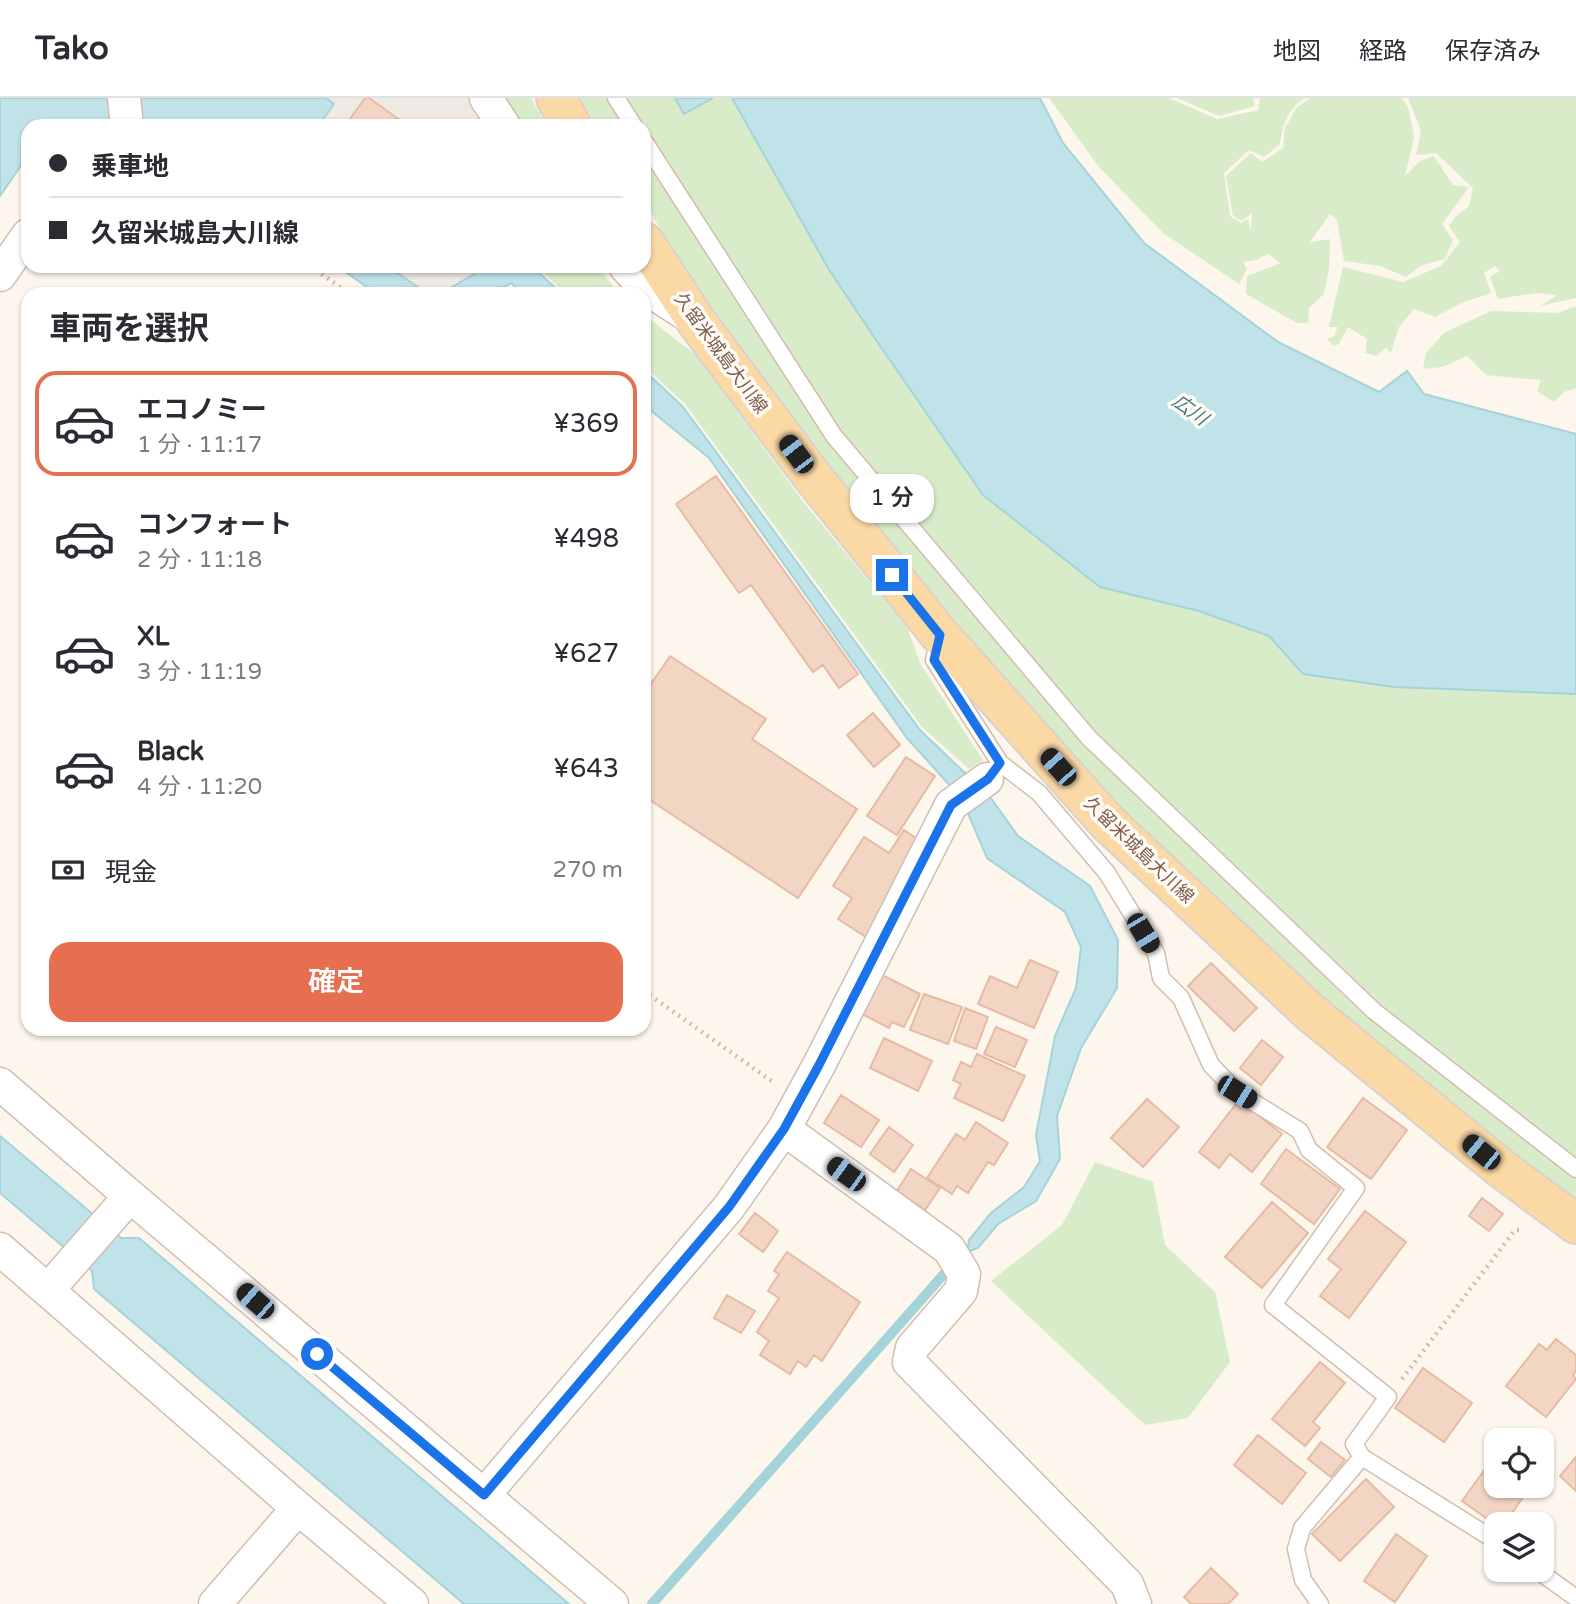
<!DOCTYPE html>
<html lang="ja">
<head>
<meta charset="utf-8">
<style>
	body { margin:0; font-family:"Varela Round","Noto Sans JP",sans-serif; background:#f2f2f3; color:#2b2b33; height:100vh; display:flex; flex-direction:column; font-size:26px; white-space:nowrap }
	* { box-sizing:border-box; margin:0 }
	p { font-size:23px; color:#7c7c81 }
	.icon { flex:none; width:38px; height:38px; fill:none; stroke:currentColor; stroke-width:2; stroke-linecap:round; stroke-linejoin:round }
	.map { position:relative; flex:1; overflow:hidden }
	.panel { position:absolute; left:21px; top:189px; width:630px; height:749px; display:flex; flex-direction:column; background:#fff; border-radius:21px; box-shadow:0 2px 5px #0004 }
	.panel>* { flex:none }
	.banner { position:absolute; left:21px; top:21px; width:630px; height:154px; border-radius:21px; box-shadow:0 2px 5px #0004; display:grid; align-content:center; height:154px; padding:0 28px; background:#fff }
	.controls { position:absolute; left:1484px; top:1330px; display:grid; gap:14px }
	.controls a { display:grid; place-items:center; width:70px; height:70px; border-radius:14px; background:#fff; box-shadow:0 2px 5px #0004; font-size:35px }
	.end { position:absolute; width:32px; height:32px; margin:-16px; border:9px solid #1a73e8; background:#fff; box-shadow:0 0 0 4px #fff }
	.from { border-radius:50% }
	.bubble { position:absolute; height:49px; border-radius:21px; background:#fff; box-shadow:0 2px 5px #0004; font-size:23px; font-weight:600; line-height:49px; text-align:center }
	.car { position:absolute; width:21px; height:42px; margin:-21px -10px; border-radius:9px; box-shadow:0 0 5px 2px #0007; background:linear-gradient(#222 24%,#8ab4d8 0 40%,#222 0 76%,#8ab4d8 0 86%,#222 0) }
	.banner b { display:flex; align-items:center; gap:24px; height:66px; font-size:26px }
	.banner b+b { border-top:2px solid #e1e1e2 }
	.banner i { width:18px; height:18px; background:#2b2b33 }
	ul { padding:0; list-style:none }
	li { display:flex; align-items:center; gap:21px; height:105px; margin:0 14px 10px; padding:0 14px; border:4px solid transparent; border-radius:21px }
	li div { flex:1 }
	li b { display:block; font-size:26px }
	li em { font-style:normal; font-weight:600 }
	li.current { border-color:#e76f51 }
	li>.icon { width:63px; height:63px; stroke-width:1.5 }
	h2 { padding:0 28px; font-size:32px; line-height:84px }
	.pay { display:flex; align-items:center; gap:18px; height:77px; padding:0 28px; font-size:26px }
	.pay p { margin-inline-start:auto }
	.action { display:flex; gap:14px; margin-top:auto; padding:14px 28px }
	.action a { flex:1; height:80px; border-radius:21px; background:#e76f51; color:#fff; font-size:28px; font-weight:600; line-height:80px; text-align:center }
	header { display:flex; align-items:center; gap:42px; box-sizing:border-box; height:98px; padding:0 35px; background:#fff; border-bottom:2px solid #e1e1e2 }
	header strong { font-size:33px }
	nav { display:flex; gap:38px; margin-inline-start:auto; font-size:24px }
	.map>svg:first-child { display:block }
</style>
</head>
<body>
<header>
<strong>Tako</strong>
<nav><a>地図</a><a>経路</a><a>保存済み</a></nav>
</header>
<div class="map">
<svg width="1576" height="1506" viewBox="0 0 1576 1506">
	<rect width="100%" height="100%" fill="#fdf6ec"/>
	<!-- industrial -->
	<path fill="#efe9e4" d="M326,0H473L492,28H318L334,6Z
		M387,168H488L440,196H428Z"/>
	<!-- green -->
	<path fill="#d8ecc9" d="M503,0H531L547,28H518Z
		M580,0H675L684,16L713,0H732L828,170L876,242L983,397L1100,489L1199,513L1269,538L1304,576L1394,589L1576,596V1106L1352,928L1074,666L821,359L695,187L644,104V28H597Z
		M1049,0H1169L1217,21L1258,12L1260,0H1305C1287,12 1283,25 1280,46L1264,59L1249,52L1224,75L1230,118L1241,125L1248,121L1251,134L1252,115L1242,123L1233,118L1226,78L1251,55L1262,64L1283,50L1285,30L1297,9L1310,0H1402L1409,12L1414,39L1405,78L1420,63L1434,58L1453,87L1469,89L1442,126L1453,142L1445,161L1422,167L1406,179L1380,168L1344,163L1337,122L1330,116L1310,144L1330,141L1329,170L1324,196L1309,210L1308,225H1297L1246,196L1247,178L1281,165L1268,156L1256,162L1243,164L1247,171L1239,186L1163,135L1099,69Z
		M1177,0H1253L1255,8L1219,18Z
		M1408,0H1576V200L1540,208L1557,197L1536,195L1498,201L1490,179L1500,173L1495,168L1484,175L1491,195L1464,204L1435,219L1414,211L1399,229L1391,255L1386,249L1377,258L1365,255L1367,241L1348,229L1339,246L1334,248L1327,241L1334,238L1338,229H1329L1343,169L1403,184L1441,168L1460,144L1449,128L1455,119L1469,108L1473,90L1436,55L1416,57L1421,33Z
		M536,168H596L620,196H566Z
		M1576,208V290L1564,294L1554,304L1537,293L1541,282L1486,277L1467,258L1442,269L1423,271L1426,255L1444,235L1491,213L1558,215Z
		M644,217L696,257L805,406L907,529L921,567L983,662L969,671L922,629L685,306L644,268Z
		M1095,1064L1153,1084L1165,1147L1215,1194L1230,1264L1188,1320L1145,1327L991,1183L1062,1127Z"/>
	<!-- water -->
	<path fill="#bfe3e8" stroke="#a5d3da" stroke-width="2" d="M0,0H326L334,6L318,28H28V57L0,98Z
		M675,0H713L684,16Z
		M732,0H1040L1063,45L1144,145L1278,244L1379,294L1407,273L1424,296L1576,336V596L1394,589L1303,576L1269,538L1199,513L1100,489L983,397L876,242L828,170Z
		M337,168H387L428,196H377Z
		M488,168H532L562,196H523L511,185L491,196H440Z
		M644,272L683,309L920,632L990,699L1018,738L1090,788L1118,842L1117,890L1081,950L1057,1018L1060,1061L1036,1103L998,1126L978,1150L967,1154L969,1142L991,1115L1024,1089L1040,1063L1036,1037L1055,938L1076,890L1081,849L1065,814L987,760L962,701L907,640L709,360L644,307Z
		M0,1038L121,1140H139L569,1506H464L94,1191L92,1173L0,1095Z"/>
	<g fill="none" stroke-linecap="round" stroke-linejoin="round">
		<!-- stream -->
		<path stroke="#a5d3da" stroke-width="10" d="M652,1506L944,1176"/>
	</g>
	<!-- building -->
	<path fill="#f3d5c3" stroke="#e6bba3" stroke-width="2" d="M365,0H369L408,28H345Z
		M716,378L858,576L839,590L823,567L813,574L751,487L739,495L676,406Z
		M670,558L766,621L752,641L857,711L798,800L644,698V596Z
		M873,615L900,647L874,669L847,637Z
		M906,659L935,678L897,737L867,718Z
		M904,732L926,747L866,839L838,821L852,800L833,788L864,739L889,755Z
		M1030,862L1058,874L1034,930L978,906L990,878L1017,890Z
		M1211,865L1257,910L1234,933L1188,888Z
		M876,874L920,896L904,929L892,924L889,930L856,913Z
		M924,896L962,909L948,946L910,932Z
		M965,910L988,919L976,951L954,943Z
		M996,929L1027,942L1015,969L984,956Z
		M884,940L932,963L918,993L870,970Z
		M1262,942L1283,959L1261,987L1240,970Z
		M977,956L1025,978L1003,1023L954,1000L961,986L953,982L961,964L971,969Z
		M841,997L879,1022L861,1049L824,1025Z
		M1363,1000L1407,1032L1371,1081L1327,1049Z
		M1147,1001L1179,1029L1143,1069L1111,1040Z
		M1239,1002L1282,1036L1252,1074L1230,1056L1219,1070L1199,1054Z
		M976,1024L1008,1045L994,1067L988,1064L968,1095L957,1088L952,1096L927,1080L956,1036L965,1042Z
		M889,1029L913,1047L894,1074L870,1056Z
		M1286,1051L1340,1091L1314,1126L1261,1086Z
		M911,1071L940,1090L925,1112L897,1093Z
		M1482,1100L1503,1116L1489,1133L1469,1118Z
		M1272,1104L1308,1135L1262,1190L1225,1159Z
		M1365,1113L1406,1144L1349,1220L1320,1198L1341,1171L1328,1161Z
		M755,1115L778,1133L763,1154L739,1136Z
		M787,1154L860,1204L822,1263L814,1257L806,1269L798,1263L790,1276L760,1257L769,1243L757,1234L779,1200L768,1193L779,1176L774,1173Z
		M727,1197L755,1213L741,1235L714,1220Z
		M1556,1241L1576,1257V1273L1573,1277L1576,1281L1546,1319L1506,1288L1539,1246L1547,1252Z
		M1320,1264L1345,1285L1313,1324L1320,1330L1305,1348L1272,1321Z
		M1423,1270L1472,1305L1444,1344L1395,1310Z
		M1258,1337L1306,1375L1282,1406L1234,1367Z
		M1321,1344L1345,1362L1331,1379L1308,1361Z
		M1496,1356V1388H1531L1504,1426L1496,1427L1462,1403Z
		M1576,1359V1393L1560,1378Z
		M1366,1381L1394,1409L1340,1463L1312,1436Z
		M1396,1436L1427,1458L1395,1504L1364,1483Z
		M1211,1470L1238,1496L1228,1506H1191L1184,1499Z"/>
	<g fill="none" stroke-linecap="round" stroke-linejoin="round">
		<defs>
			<path id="service" d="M616,0L634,28
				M644,43L834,338L1089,640L1374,913L1576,1071
				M939,540L934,562L1000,665L993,673
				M1000,665L1039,695L1107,775L1156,855L1161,880L1181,900L1211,967L1237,994L1300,1033L1309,1052L1356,1090L1273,1207L1388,1299L1354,1346L1362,1359L1302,1430L1296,1451L1303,1482L1320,1506
				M1362,1359L1496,1443
				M1537,1472L1576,1500"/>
			<path id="minor" d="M124,0L127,28
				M486,0L504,28
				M625,168L644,189L692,220
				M0,177L28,137
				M0,986L130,1098
				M784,1031L949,1151L964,1176L961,1193L912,1250L909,1264L1127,1486L1135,1506
				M0,1151L298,1410L412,1506
				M48,1192L130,1098L612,1506
				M484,1397L729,1109L784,1031L819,967L951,707L987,681
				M215,1506L298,1410"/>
			<path id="primary" d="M556,0L572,28
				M644,144L696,223L812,378L940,537L1108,725L1311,915L1502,1071L1576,1126"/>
		</defs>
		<!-- service casing -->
		<use href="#service" stroke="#d1beb0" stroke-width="19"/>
		<!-- minor casing -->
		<use href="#minor" stroke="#d1beb0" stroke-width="35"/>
		<!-- primary casing -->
		<use href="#primary" stroke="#dad1cd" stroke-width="42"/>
		<!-- path -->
		<path stroke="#d9b8a5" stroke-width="4.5" stroke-dasharray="2 5" stroke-linecap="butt" d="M310,168L350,196
			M514,196L516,195
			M644,893L773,984
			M1402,1281L1515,1132H1522"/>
		<!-- service -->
		<use href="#service" stroke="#fff" stroke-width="16"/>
		<!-- minor -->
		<use href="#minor" stroke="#fff" stroke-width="32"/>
		<!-- primary -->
		<use href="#primary" stroke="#fbd9a5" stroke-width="38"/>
	</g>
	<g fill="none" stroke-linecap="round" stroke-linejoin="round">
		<!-- route -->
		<path stroke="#1a73e8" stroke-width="9" d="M317,1256L484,1397L729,1109L784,1031L819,967L951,707L988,681L1000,665L934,562L940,537L892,477"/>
	</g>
	<g text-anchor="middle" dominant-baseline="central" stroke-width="7" stroke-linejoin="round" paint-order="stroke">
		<!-- street labels -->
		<g font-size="18" fill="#7a5c4d" stroke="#fffaf3">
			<text transform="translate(721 255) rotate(54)">久留米城島大川線</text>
			<text transform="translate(1139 752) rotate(44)">久留米城島大川線</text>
		</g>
		<!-- water labels -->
		<g font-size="19" font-style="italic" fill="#437c86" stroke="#fffaf3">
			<text transform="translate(1190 312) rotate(36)">広川</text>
		</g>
	</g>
</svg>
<div class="controls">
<a><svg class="icon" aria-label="locate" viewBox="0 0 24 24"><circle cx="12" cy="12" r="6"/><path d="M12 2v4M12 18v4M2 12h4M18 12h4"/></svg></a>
<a><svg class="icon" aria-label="layers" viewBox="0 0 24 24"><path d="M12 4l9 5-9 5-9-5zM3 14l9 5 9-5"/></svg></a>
</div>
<i class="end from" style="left:317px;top:1256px"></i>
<i class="end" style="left:892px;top:477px"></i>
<div class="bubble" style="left:850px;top:376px;width:84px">1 分</div>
<i class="car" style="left:796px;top:356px;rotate:323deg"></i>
<i class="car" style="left:1058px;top:669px;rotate:318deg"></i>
<i class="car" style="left:1143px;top:835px;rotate:149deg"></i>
<i class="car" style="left:1237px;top:994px;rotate:121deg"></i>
<i class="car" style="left:1481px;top:1054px;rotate:309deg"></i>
<i class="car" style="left:846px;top:1076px;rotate:306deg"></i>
<i class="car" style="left:255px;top:1203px;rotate:311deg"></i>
<div class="banner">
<b><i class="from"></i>乗車地</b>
<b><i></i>久留米城島大川線</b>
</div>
<section class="panel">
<h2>車両を選択</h2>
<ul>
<li class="current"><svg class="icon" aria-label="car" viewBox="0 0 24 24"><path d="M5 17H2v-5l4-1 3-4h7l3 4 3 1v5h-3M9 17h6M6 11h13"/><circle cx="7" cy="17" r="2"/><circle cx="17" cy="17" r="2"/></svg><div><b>エコノミー</b><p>1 分 · 11:17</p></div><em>¥369</em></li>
<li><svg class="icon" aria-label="car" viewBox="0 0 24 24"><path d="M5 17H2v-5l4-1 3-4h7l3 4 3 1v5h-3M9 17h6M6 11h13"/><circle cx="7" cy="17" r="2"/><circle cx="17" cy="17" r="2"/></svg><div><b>コンフォート</b><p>2 分 · 11:18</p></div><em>¥498</em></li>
<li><svg class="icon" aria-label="car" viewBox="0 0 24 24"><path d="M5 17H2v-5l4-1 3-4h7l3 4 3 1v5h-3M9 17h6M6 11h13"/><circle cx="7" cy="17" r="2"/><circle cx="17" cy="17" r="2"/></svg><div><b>XL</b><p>3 分 · 11:19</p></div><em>¥627</em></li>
<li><svg class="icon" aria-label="car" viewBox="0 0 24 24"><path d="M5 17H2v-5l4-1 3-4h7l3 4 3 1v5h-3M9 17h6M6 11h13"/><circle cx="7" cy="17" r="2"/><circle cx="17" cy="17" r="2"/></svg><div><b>Black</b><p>4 分 · 11:20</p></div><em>¥643</em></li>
</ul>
<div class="pay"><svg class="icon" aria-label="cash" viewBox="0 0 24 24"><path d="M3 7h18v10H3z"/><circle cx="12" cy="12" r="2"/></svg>現金<p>270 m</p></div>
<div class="action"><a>確定</a></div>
</section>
</div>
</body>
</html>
